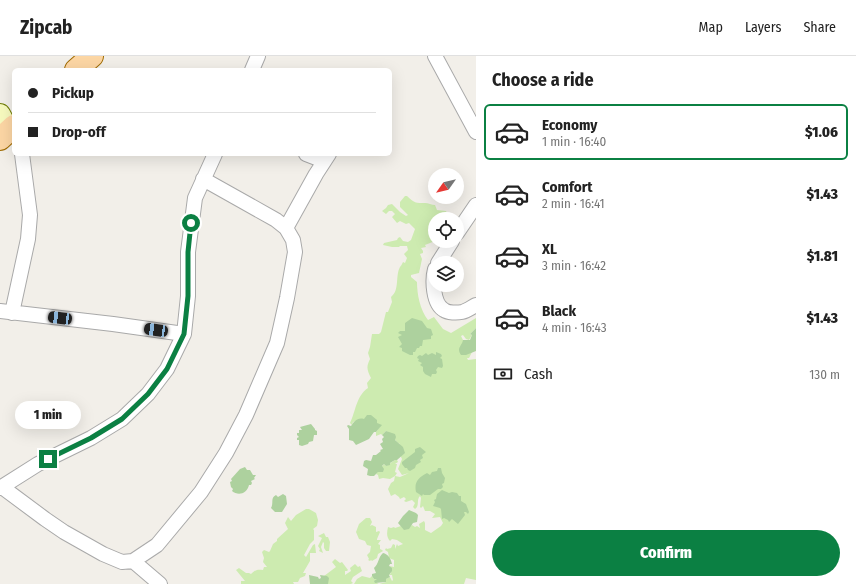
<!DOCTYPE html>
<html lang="en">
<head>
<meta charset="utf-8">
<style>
	body { margin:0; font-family:"Fira Sans Condensed",sans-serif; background:#f2f2f2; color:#222; height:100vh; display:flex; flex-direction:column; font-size:15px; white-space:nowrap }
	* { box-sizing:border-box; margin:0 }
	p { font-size:13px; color:#767676 }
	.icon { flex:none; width:22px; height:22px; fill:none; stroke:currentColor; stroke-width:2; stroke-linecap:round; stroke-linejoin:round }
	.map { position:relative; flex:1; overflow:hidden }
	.panel { display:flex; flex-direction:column; background:#fff; width:380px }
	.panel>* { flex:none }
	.hud { position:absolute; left:12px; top:12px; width:380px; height:88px; border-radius:6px; box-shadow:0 4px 16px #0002; display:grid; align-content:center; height:88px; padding:0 16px; background:#fff }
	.needle { width:26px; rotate:236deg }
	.tools { position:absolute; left:428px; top:112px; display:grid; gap:8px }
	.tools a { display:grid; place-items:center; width:36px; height:36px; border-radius:50%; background:#fff; box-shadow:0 4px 16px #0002; font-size:20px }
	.end { position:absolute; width:18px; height:18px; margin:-9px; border:5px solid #0b8043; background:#fff; box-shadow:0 0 0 2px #fff }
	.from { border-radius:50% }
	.bubble { position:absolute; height:28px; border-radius:14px; background:#fff; box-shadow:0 4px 16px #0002; font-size:13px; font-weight:800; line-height:28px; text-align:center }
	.car { position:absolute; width:12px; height:24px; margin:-12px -6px; border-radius:5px; box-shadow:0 0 3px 1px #0007; background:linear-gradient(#222 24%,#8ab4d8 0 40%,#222 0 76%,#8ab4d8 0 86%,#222 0) }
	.hud b { display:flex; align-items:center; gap:14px; height:38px; font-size:15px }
	.hud b+b { border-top:1px solid #e0e0e0 }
	.hud i { width:10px; height:10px; background:#222 }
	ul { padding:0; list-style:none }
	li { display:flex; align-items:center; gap:12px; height:56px; margin:0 8px 6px; padding:0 8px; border:2px solid transparent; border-radius:6px }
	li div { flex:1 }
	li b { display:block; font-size:15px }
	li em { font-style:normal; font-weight:800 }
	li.current { border-color:#0b8043 }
	li>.icon { width:36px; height:36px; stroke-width:1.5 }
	h2 { padding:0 16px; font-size:18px; line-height:48px }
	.pay { display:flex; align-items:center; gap:10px; height:44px; padding:0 16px; font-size:15px }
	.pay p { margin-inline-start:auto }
	.primary-button { display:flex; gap:8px; margin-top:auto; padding:8px 16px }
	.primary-button a { flex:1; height:46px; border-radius:24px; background:#0b8043; color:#fff; font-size:16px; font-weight:800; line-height:46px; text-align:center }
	header { display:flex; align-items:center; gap:24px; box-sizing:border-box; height:56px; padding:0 20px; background:#fff; border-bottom:1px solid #e0e0e0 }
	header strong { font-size:19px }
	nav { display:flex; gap:22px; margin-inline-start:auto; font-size:14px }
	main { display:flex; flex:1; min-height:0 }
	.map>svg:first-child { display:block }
</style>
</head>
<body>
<header>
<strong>Zipcab</strong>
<nav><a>Map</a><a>Layers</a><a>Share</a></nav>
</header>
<main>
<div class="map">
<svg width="476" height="528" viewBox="0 0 476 528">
	<rect width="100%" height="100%" fill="#f2efe9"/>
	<!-- grass -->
	<path fill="#cdebb0" d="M405,140H407C414,147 416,147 425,147C428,147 432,149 435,149L437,154L446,155L447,157L446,158L450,162V163H435V185L425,189L426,191L421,192L423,195V197L420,198L422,203L419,217L411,219V221L417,226C417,238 420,254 428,264L434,261L443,273L451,277L476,262V272L470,278L472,279L469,284L466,283L463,279L461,280L463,284V298L472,296L469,302H467L468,304L476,303V524L466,522L464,528H354L357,523L362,520L370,522L372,520L374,523H377V527L379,528L386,526V523L390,521L392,525L393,524L392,519H389L391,517L389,510L394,511V504L389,502L388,496L385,494L386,492L387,493L391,492L393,488L395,489V493L397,488L398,490L403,488L397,484L392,483L390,485C386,481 387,476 388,471L391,472L394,471L395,472L401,470L406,473L412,469L415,471L417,470L420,472L419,468L424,465L425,467V474L431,477L441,470L443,467L440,461L432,462L435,458L430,455H425L423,450L421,452L420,451L421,442L420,440C416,444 420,450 415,453L413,451L415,447L412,444L406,446L404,445L406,443L404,441L400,443L399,441L395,438L391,440L388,433L391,427L394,425L395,420L390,423L383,422L379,423L378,419L376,418L384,408L386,410L395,404H397L398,406L395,408H397L395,416L397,417L395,420L400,421L409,417L402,419L398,413L402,403L401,401L400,388C394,385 393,378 386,375L382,379L381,378L376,380V376L380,371L364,363L353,366L352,369L350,367C356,355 356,340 368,332L367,327L371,322C367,314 366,311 370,303L368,297L370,291L372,278H379L381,276L386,256H388L392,246L391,241C400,234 395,220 400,211C401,210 402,208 403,206L405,207L407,202L404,198L408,194L407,190H400L399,191H392L383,189L384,187L397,184L398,182L400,181L403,185L408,186L411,184L415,173L409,167L406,168L400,165L397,167L392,161L395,158L392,155H389L386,158L382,155L386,152L388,149L392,148L400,156L406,160L408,159L400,151V146Z
		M306,453H309L316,457L318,464L317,470L313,473L314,474V484L310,488L304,499L306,501L313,489L315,488L316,497H310V505L303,517H306L305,520L300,522L298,526H293L294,528H241V525H245L236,514L239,512L246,517H249L251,518C255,514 257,513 263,514L264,511H267L263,506L264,502L262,496L264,494L269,496L270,495L273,488L277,485V483L288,473L285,467L288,461L291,465L296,459Z
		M366,462H370L372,466L370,470L372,469L376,471V476L379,475L380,476L377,483V484H381L378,488L380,489V493L382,494L383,495L378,498L377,502L372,505L371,504L370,505L368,504L369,503L367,499L370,496L371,490L367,489L365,485L359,483L356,476L359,468Z
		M324,477L326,481H328L330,486L329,495H326L324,492V487L323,486L321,491L323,497L319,495L320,493L318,490L322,482L318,480Z
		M335,503L340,507L342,506L348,514L347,515H345V519L351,515L350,512L355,508L358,511L360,510L362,515L353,521L351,525L353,527L351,528H327L328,524L324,520L336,511L332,506Z"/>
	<!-- forest -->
	<path fill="#add19e" d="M412,262L422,265L427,272L431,273L433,279L431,280V283L423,284L422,290H420L419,292H417L415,296H413V299H410L402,295V292L399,291L402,288L398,281L402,279L398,277L400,275H405V267Z
		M476,272V295L466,299H461C456,292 462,290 463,284H470L472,279L470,278Z
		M436,296L441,298L442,300L440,302L442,303L443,310L442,312L438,311L436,314L437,316L436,318H432L431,321L425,318L423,315V311L420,309L422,307L418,305L419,303L417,302L418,300L420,299L422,300L426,297L428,299L432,297L436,299Z
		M367,359H371L377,364V367L382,369L376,376H374L369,383L356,389L353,385L349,384V373L347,370L348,369L351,370C354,366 357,361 364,363Z
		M311,368L315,373V374L317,375V379H314L313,385L309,386L308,388L302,390L299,389V384H297V382L299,381L297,379V377H299V374H302L300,371Z
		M386,375L395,378L396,381L395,384L403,391L405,397L397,404H395L390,407V409L386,410L384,408L382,410L384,413L383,416H378L374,420H370L367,419L368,413L363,410L364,405L366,404L371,405L373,399H376L381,395L380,394L383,393L380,388L383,386L382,383L384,381L382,379Z
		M420,391L426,396L422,399L423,402L420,404L421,406L416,409L415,412L410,415L408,414L407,412H405L402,408V406L415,396V393Z
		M245,411L247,414H250L253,419H256L254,422L255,423L251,425L252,427L251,429H249C247,438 238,440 232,435L233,433L231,431L230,426L232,425L231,423L240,413Z
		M438,412H441L442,417L445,422L444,427L442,428L443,431L441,433H438L430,439H424L423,438L422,440L416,436C414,426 418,422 427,417L430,419L432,416L437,415Z
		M442,434L449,437L452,436L457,437L459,440H461V445L466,448L469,456L468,458L466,456H464L465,459L458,468L452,463L449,466L448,464L444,462L442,463L441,453L440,452L433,450L435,446L434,444L436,443L437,438Z
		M283,438L286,440L287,448L282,456H275L271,452C274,447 270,442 276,439L278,441Z
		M409,454L416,457L418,459L417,466L413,467L409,473L404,474L398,467L403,460Z
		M383,497C388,498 391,503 392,508H390L389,510L392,512V515L389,519L390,521L386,523V526L375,527L374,525L377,523H374L372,520V518L376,517L374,512C379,508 378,501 383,497Z
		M309,519L318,521L319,523L321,522L320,519L327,520L329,522L328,528H307H310Z"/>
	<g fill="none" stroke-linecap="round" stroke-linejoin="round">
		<defs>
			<path id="street" d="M435,0L476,76
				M252,14L258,0
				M306,98L324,105
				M286,172L316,118L329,98
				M457,177L476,149
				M438,207L452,185
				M435,213C432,224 433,248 444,254C448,257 457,257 462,256C467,255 472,251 476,249
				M0,255L113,268L184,278
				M12,257L28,183L30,159L22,98
				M2,431L45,463L64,476L103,498L122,506L133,505L157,489L201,436L226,397L246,359L277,287L287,242L295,196L293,184L286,172L276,164L203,123
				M0,432L38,408L91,382L122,363L148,338L167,313L184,278L188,240V196L195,142L215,98
				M133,505L160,528"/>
			<path id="secondary" d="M0,58L9,75"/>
			<path id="primary" d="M76,14L92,0
				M0,83L14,70"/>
		</defs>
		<!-- street casing -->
		<use href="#street" stroke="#a9a9a9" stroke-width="16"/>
		<!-- secondary casing -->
		<use href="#secondary" stroke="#707d05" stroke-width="22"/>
		<!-- primary casing -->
		<use href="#primary" stroke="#a06b00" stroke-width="24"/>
		<!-- street -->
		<use href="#street" stroke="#fff" stroke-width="14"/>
		<!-- secondary -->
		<use href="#secondary" stroke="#f7fabf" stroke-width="20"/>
		<!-- primary -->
		<use href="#primary" stroke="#fcd6a4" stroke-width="22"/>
	</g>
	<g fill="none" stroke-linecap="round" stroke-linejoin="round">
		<!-- route -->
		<path stroke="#0b8043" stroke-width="5" d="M48,403L91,382L122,363L148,338L167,313L184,278L188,240V196L191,167"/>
	</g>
</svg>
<div class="tools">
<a><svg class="needle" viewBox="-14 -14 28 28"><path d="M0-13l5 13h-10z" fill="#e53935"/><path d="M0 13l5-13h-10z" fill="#767676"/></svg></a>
<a><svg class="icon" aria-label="locate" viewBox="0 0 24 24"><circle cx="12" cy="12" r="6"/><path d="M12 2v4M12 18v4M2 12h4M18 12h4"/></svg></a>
<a><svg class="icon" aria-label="layers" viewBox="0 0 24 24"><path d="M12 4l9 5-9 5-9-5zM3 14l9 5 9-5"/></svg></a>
</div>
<i class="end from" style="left:191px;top:167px"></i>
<i class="end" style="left:48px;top:403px"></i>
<div class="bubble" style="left:15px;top:345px;width:66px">1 min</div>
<i class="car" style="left:60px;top:262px;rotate:277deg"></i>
<i class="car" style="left:156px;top:274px;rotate:278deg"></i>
<div class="hud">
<b><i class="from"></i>Pickup</b>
<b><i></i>Drop-off</b>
</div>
</div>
<section class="panel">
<h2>Choose a ride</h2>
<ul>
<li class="current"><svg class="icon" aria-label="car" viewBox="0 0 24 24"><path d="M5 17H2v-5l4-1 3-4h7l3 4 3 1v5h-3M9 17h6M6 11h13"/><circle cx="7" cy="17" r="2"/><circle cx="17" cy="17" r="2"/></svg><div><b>Economy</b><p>1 min · 16:40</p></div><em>$1.06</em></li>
<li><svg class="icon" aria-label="car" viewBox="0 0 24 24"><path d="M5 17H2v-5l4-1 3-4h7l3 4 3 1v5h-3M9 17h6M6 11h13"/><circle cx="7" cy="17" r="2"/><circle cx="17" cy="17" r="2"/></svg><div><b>Comfort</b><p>2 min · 16:41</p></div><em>$1.43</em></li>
<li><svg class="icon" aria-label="car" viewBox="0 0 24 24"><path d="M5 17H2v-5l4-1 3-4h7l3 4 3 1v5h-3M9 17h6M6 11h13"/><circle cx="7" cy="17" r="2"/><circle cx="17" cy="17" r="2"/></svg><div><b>XL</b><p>3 min · 16:42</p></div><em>$1.81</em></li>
<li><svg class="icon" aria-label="car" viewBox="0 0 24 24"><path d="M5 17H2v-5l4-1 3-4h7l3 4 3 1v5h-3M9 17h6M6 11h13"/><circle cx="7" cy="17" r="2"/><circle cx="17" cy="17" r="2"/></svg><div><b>Black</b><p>4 min · 16:43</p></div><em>$1.43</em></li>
</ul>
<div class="pay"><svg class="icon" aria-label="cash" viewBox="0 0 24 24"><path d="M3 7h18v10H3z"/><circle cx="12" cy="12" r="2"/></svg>Cash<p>130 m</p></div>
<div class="primary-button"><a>Confirm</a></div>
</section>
</main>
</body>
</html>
